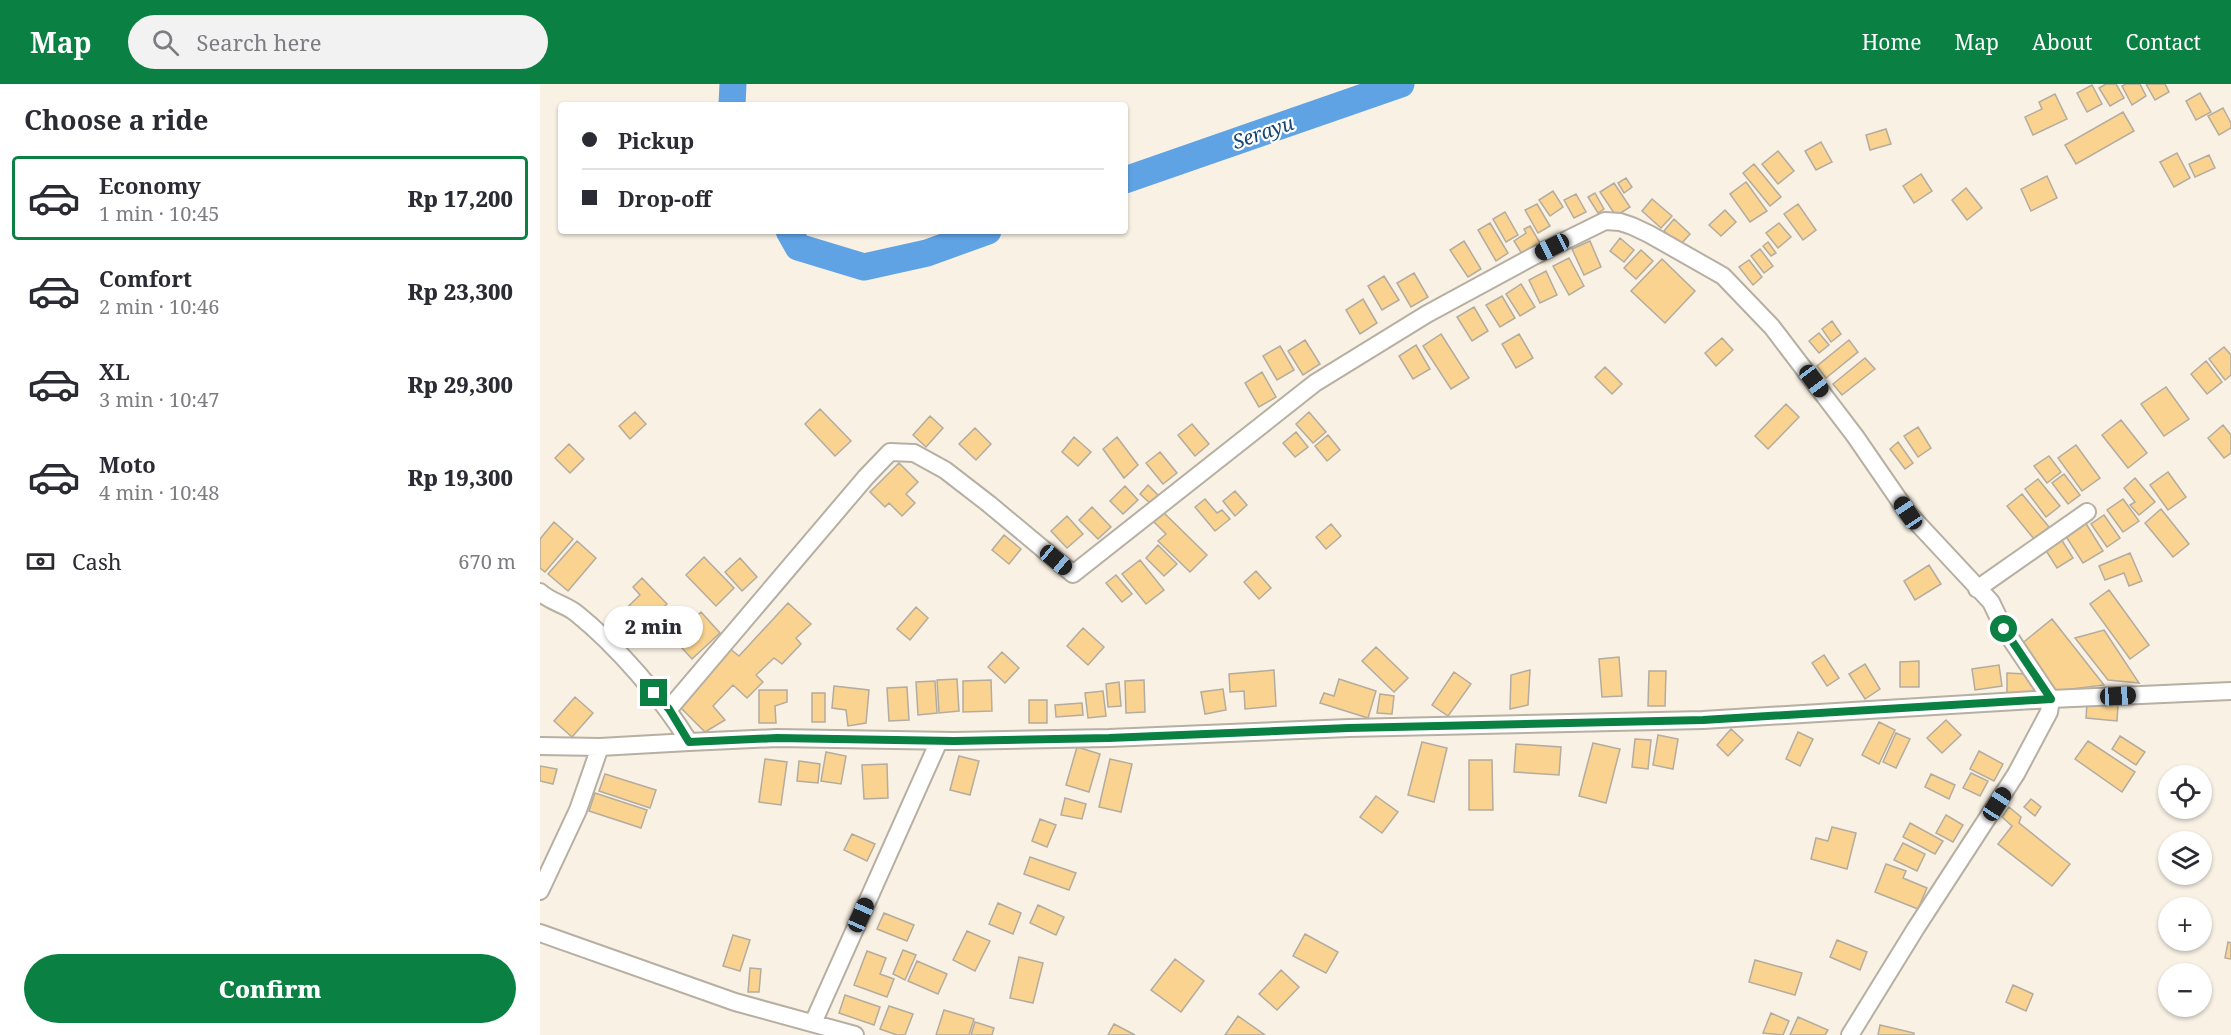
<!DOCTYPE html>
<html lang="en">
<head>
<meta charset="utf-8">
<style>
	body { margin:0; font-family:"Noto Serif",serif; background:#f2f2f3; color:#2b2b33; height:100vh; display:flex; flex-direction:column; font-size:22px; white-space:nowrap }
	* { box-sizing:border-box; margin:0 }
	p { font-size:20px; color:#7c7c81 }
	.icon { flex:none; width:33px; height:33px; fill:none; stroke:currentColor; stroke-width:2; stroke-linecap:round; stroke-linejoin:round }
	.map { position:relative; flex:1; overflow:hidden }
	.sheet { display:flex; flex-direction:column; background:#fff; width:540px }
	.sheet>* { flex:none }
	.top-card { position:absolute; left:18px; top:18px; width:570px; height:132px; border-radius:6px; box-shadow:0 2px 4px #0004; display:grid; align-content:center; height:132px; padding:0 24px; background:#fff }
	.buttons { position:absolute; left:1618px; top:681px; display:grid; gap:12px }
	.buttons a { display:grid; place-items:center; width:54px; height:54px; border-radius:50%; background:#fff; box-shadow:0 2px 4px #0004; font-size:30px }
	.end { position:absolute; width:27px; height:27px; margin:-14px; border:8px solid #0b8043; background:#fff; box-shadow:0 0 0 3px #fff }
	.from { border-radius:50% }
	.bubble { position:absolute; height:42px; border-radius:21px; background:#fff; box-shadow:0 2px 4px #0004; font-size:20px; font-weight:800; line-height:42px; text-align:center }
	.car { position:absolute; width:18px; height:36px; margin:-18px -9px; border-radius:8px; box-shadow:0 0 4px 2px #0007; background:linear-gradient(#222 24%,#8ab4d8 0 40%,#222 0 76%,#8ab4d8 0 86%,#222 0) }
	.top-card b { display:flex; align-items:center; gap:21px; height:57px; font-size:22px }
	.top-card b+b { border-top:2px solid #e1e1e2 }
	.top-card i { width:15px; height:15px; background:#2b2b33 }
	ul { padding:0; list-style:none }
	li { display:flex; align-items:center; gap:18px; height:84px; margin:0 12px 9px; padding:0 12px; border:3px solid transparent; border-radius:6px }
	li div { flex:1 }
	li b { display:block; font-size:22px }
	li em { font-style:normal; font-weight:800 }
	li.active { border-color:#0b8043 }
	li>.icon { width:54px; height:54px; stroke-width:1.5 }
	h2 { padding:0 24px; font-size:27px; line-height:72px }
	.pay { display:flex; align-items:center; gap:15px; height:66px; padding:0 24px; font-size:22px }
	.pay p { margin-inline-start:auto }
	.button { display:flex; gap:12px; margin-top:auto; padding:12px 24px }
	.button a { flex:1; height:69px; border-radius:36px; background:#0b8043; color:#fff; font-size:24px; font-weight:800; line-height:69px; text-align:center }
	header { display:flex; align-items:center; gap:36px; box-sizing:border-box; height:84px; padding:0 30px; background:#0b8043; color:#fff }
	header strong { font-size:28px }
	nav { display:flex; gap:33px; margin-inline-start:auto; font-size:21px }
	.search { width:420px; height:54px; background:#f2f2f3; display:flex; align-items:center; gap:15px; box-sizing:border-box; padding:0 21px; border-radius:33px; color:#7c7c81; font-size:22px }
	main { display:flex; flex:1; min-height:0 }
	.map>svg:first-child { display:block }
</style>
</head>
<body>
<header>
<strong>Map</strong>
<div class="search"><svg class="icon" aria-label="search" viewBox="0 0 24 24"><circle cx="10" cy="10" r="6"/><path d="M15 15l6 6"/></svg>Search here</div>
<nav><a>Home</a><a>Map</a><a>About</a><a>Contact</a></nav>
</header>
<main>
<section class="sheet">
<h2>Choose a ride</h2>
<ul>
<li class="active"><svg class="icon" aria-label="car" viewBox="0 0 24 24"><path d="M5 17H2v-5l4-1 3-4h7l3 4 3 1v5h-3M9 17h6M6 11h13"/><circle cx="7" cy="17" r="2"/><circle cx="17" cy="17" r="2"/></svg><div><b>Economy</b><p>1 min · 10:45</p></div><em>Rp 17,200</em></li>
<li><svg class="icon" aria-label="car" viewBox="0 0 24 24"><path d="M5 17H2v-5l4-1 3-4h7l3 4 3 1v5h-3M9 17h6M6 11h13"/><circle cx="7" cy="17" r="2"/><circle cx="17" cy="17" r="2"/></svg><div><b>Comfort</b><p>2 min · 10:46</p></div><em>Rp 23,300</em></li>
<li><svg class="icon" aria-label="car" viewBox="0 0 24 24"><path d="M5 17H2v-5l4-1 3-4h7l3 4 3 1v5h-3M9 17h6M6 11h13"/><circle cx="7" cy="17" r="2"/><circle cx="17" cy="17" r="2"/></svg><div><b>XL</b><p>3 min · 10:47</p></div><em>Rp 29,300</em></li>
<li><svg class="icon" aria-label="car" viewBox="0 0 24 24"><path d="M5 17H2v-5l4-1 3-4h7l3 4 3 1v5h-3M9 17h6M6 11h13"/><circle cx="7" cy="17" r="2"/><circle cx="17" cy="17" r="2"/></svg><div><b>Moto</b><p>4 min · 10:48</p></div><em>Rp 19,300</em></li>
</ul>
<div class="pay"><svg class="icon" aria-label="cash" viewBox="0 0 24 24"><path d="M3 7h18v10H3z"/><circle cx="12" cy="12" r="2"/></svg>Cash<p>670 m</p></div>
<div class="button"><a>Confirm</a></div>
</section>
<div class="map">
<svg width="1691" height="951" viewBox="0 0 1691 951">
	<rect width="100%" height="100%" fill="#f9f1e4"/>
	<g fill="none" stroke-linecap="round" stroke-linejoin="round">
		<!-- river -->
		<path stroke="#5fa3e5" stroke-width="27" d="M192,21L193,0
			M585,96L861,0
			M249,147L258,163L324,183L387,169L448,147"/>
	</g>
	<!-- building -->
	<path fill="#f9d38f" stroke="#b3ac9f" stroke-width="1.5" d="M1566,0H1576L1584,14L1570,22L1559,4Z
		M1586,0H1600L1606,12L1592,21L1582,2Z
		M1606,0H1625L1629,8L1615,16Z
		M1552,1L1562,20L1547,28L1537,9Z
		M1660,9L1671,28L1656,36L1646,17Z
		M1515,10L1527,35L1493,51L1485,33L1502,25L1499,18Z
		M1683,24L1691,39V44L1679,51L1668,32Z
		M1583,28L1594,47L1536,80L1525,61Z
		M1346,45L1351,60L1330,66L1326,51Z
		M1281,58L1292,78L1276,86L1265,67Z
		M1238,67L1254,87L1238,100L1222,80Z
		M1637,69L1650,94L1634,103L1620,78Z
		M1669,71L1675,84L1655,93L1649,80Z
		M1214,80L1241,113L1230,122L1203,89Z
		M1381,90L1392,107L1374,119L1363,102Z
		M1507,92L1517,114L1491,127L1481,105Z
		M1086,94L1092,103L1084,109L1078,99Z
		M1206,98L1227,127L1210,138L1190,110Z
		M1074,99L1090,123L1076,132L1060,108Z
		M1426,104L1442,124L1427,136L1412,116Z
		M1013,107L1023,123L1010,132L999,116Z
		M1055,109L1064,125L1058,129L1048,113Z
		M1036,110L1046,128L1034,134L1024,116Z
		M1112,115L1132,132L1121,144L1102,127Z
		M997,120L1010,142L998,149L985,126Z
		M1258,120L1276,146L1263,156L1244,130Z
		M1185,126L1196,138L1181,152L1169,141Z
		M965,128L978,151L966,158L953,135Z
		M1134,135L1150,150L1140,161L1124,147Z
		M950,139L968,169L956,177L938,146Z
		M1239,139L1251,153L1238,164L1226,149Z
		M990,142L1000,159L982,170L974,157L986,149L984,145Z
		M1080,154L1094,166L1084,178L1070,167Z
		M924,157L941,185L928,193L910,166Z
		M1050,157L1061,183L1044,191L1032,165Z
		M1228,158L1236,169L1231,172L1223,162Z
		M1220,165L1233,182L1224,189L1211,172Z
		M1101,166L1113,177L1096,195L1084,184Z
		M1029,174L1044,202L1029,211L1013,182Z
		M1122,175L1155,207L1125,239L1091,207Z
		M1209,176L1222,193L1213,201L1199,183Z
		M1006,187L1017,211L1000,219L989,196Z
		M874,189L888,213L871,223L857,199Z
		M844,192L859,216L842,226L828,202Z
		M981,200L995,223L980,232L966,210Z
		M962,212L975,234L960,243L946,221Z
		M823,215L837,239L820,250L806,226Z
		M934,223L948,247L932,257L917,233Z
		M1292,237L1301,250L1291,258L1282,245Z
		M1279,249L1289,261L1279,269L1269,257Z
		M901,250L929,294L911,305L883,262Z
		M979,250L993,274L976,284L962,260Z
		M1182,254L1193,266L1176,282L1165,269Z
		M765,256L780,280L763,291L748,267Z
		M1309,256L1318,268L1286,294L1277,282Z
		M876,261L890,285L873,295L859,272Z
		M740,262L754,286L737,296L723,272Z
		M1684,263L1691,271V291L1685,296L1669,275Z
		M1325,274L1335,285L1302,311L1293,300Z
		M1666,277L1682,298L1667,310L1651,290Z
		M1065,283L1082,300L1072,310L1055,293Z
		M722,288L736,313L719,323L705,299Z
		M1626,303L1649,335L1624,352L1601,320Z
		M1246,320L1259,333L1228,365L1215,352Z
		M280,325L311,357L295,372L265,340Z
		M95,328L106,340L90,355L79,342Z
		M769,328L786,348L773,359L756,340Z
		M390,332L403,344L386,363L373,351Z
		M1581,336L1607,369L1588,384L1562,351Z
		M652,340L669,360L655,372L638,351Z
		M1683,341L1691,351V369L1684,374L1668,354Z
		M1378,343L1391,364L1378,373L1364,352Z
		M435,344L451,360L436,376L419,360Z
		M756,348L768,363L755,373L743,359Z
		M788,351L800,366L787,377L775,362Z
		M534,353L551,368L538,382L522,368Z
		M577,353L598,381L584,394L563,365Z
		M1358,358L1373,379L1365,385L1350,365Z
		M29,360L44,375L30,389L15,374Z
		M1536,361L1560,394L1542,407L1518,374Z
		M620,368L637,389L623,400L606,379Z
		M1509,372L1521,388L1507,399L1494,382Z
		M359,379L378,398L366,410L375,419L362,432L349,419L345,423L330,408Z
		M1628,388L1646,413L1628,426L1610,401Z
		M1524,390L1540,411L1528,420L1512,399Z
		M1595,394L1615,418L1599,431L1590,421L1595,418L1584,404Z
		M1498,395L1520,422L1506,433L1485,405Z
		M608,401L619,412L611,420L600,410Z
		M585,402L598,416L583,430L570,417Z
		M695,407L707,421L695,432L683,417Z
		M1482,410L1509,443L1494,455L1467,422Z
		M665,415L677,429L682,426L690,435L675,447L655,423Z
		M1583,415L1599,437L1583,448L1567,426Z
		M552,423L571,443L558,455L539,436Z
		M1621,425L1649,460L1633,473L1605,439Z
		M622,427L667,471L650,488L618,457L626,450L613,437Z
		M1564,431L1580,454L1567,463L1551,440Z
		M527,432L543,450L527,464L511,447Z
		M14,438L33,455L5,488L0,484V455Z
		M1545,438L1563,467L1543,479L1525,451Z
		M791,440L801,452L786,465L776,453Z
		M464,451L481,465L469,480L452,466Z
		M1521,455L1533,474L1517,484L1505,465Z
		M37,457L56,474L28,507L8,490Z
		M618,461L637,480L624,492L606,474Z
		M1590,469L1602,497L1589,502L1584,489L1565,496L1559,482Z
		M164,473L194,504L176,522L146,491Z
		M200,474L217,493L202,507L185,488Z
		M600,476L624,506L606,520L582,490Z
		M1389,481L1401,500L1375,516L1364,497Z
		M716,487L731,504L719,515L704,498Z
		M576,491L592,510L582,518L566,499Z
		M102,494L127,520L88,557L71,539L100,511L93,503Z
		M1569,506L1609,561L1590,575L1550,520Z
		M248,519L271,540L256,554L261,560L242,580L234,574L216,591L223,598L207,614L193,601L173,622L185,636L165,648L141,624L189,564L199,572Z
		M376,523L388,534L370,556L357,545Z
		M161,528L180,549L152,575L132,553Z
		M1512,535L1564,601L1516,607L1480,561Z
		M543,544L564,563L548,581L527,562Z
		M1564,546L1599,599L1568,596L1535,554Z
		M836,563L868,594L854,608L822,577Z
		M462,568L479,584L465,599L448,583Z
		M1284,571L1299,594L1287,602L1272,579Z
		M1079,573L1082,612L1062,613L1059,575Z
		M1379,577V603H1360V578Z
		M1325,580L1340,605L1325,615L1309,590Z
		M1459,581L1462,602L1435,606L1432,585Z
		M734,586L736,622L705,625L704,607L690,608L689,590Z
		M990,586L988,621L970,625L971,591Z
		M1109,587H1126L1125,622H1108Z
		M914,588L931,600L908,632L892,621Z
		M1467,589L1486,590L1494,599V610H1467Z
		M417,595L419,627L399,629L397,596Z
		M799,595L836,607L828,634L780,619L784,609L794,612Z
		M451,596L452,627L423,628V597Z
		M604,596L605,628L586,629L585,597Z
		M395,597L397,629L378,631L376,598Z
		M579,598L581,622L568,623L566,600Z
		M294,602L329,606L326,639L308,642L306,626L292,624Z
		M367,603L369,636L349,637L347,604Z
		M683,605L686,626L665,630L661,608Z
		M219,606H247V618L235,622L236,639H219Z
		M563,607L566,632L548,634L545,609Z
		M272,609H285V638H272Z
		M840,610L854,612L852,630L837,629Z
		M35,613L53,629L32,653L14,637Z
		M489,616H507V639H489Z
		M542,619L543,631L516,633L515,621Z
		M1547,619L1578,621L1577,637L1546,634Z
		M1406,636L1421,651L1402,669L1387,654Z
		M1339,638L1355,646L1339,680L1322,671Z
		M1191,645L1203,656L1188,672L1177,661Z
		M1258,648L1273,655L1260,682L1246,675Z
		M1356,649L1370,655L1356,684L1343,678Z
		M1118,651L1138,655L1133,685L1113,681Z
		M1580,652L1605,668L1596,681L1572,665Z
		M1095,655L1111,656L1108,685L1092,683Z
		M1548,657L1595,688L1582,708L1535,675Z
		M882,658L907,664L894,718L868,711Z
		M1053,659L1080,665L1066,719L1039,712Z
		M976,660L1021,663L1019,691L974,688Z
		M537,663L560,670L549,708L526,701Z
		M1439,667L1463,680L1454,697L1430,685Z
		M286,668L306,672L301,700L281,697Z
		M419,672L439,677L430,711L410,706Z
		M225,675L247,678L241,721L219,718Z
		M570,675L592,680L581,728L559,723Z
		M929,676H952L953,726H929Z
		M259,677L280,680L278,699L257,697Z
		M347,680L348,714L324,715L322,681Z
		M0,682L17,685L13,700L0,697Z
		M1431,689L1448,697L1440,712L1423,704Z
		M65,690L116,706L110,724L59,707Z
		M1391,690L1415,701L1409,715L1385,703Z
		M55,709L107,726L101,744L49,727Z
		M836,712L858,728L842,749L820,733Z
		M525,714L546,720L542,735L521,731Z
		M1491,715L1501,723L1495,732L1484,723Z
		M1469,723L1481,733L1479,739L1530,780L1512,802L1458,760L1472,742L1462,733Z
		M1406,731L1423,741L1413,758L1396,749Z
		M500,735L516,741L507,763L492,757Z
		M1370,739L1403,757L1395,770L1363,753Z
		M1292,743L1316,749L1307,785L1271,775L1276,754L1288,757Z
		M312,750L335,760L327,777L304,766Z
		M1363,759L1385,770L1377,787L1354,776Z
		M490,773L536,789L529,806L484,790Z
		M1346,780L1366,787L1363,794L1387,804L1378,825L1335,808Z
		M458,819L481,829L473,850L449,840Z
		M498,821L524,833L516,851L490,839Z
		M344,829L374,841L367,857L337,845Z
		M427,847L450,857L435,887L413,876Z
		M765,850L798,868L786,889L753,872Z
		M193,851L210,856L200,887L183,882Z
		M1297,856L1327,868L1320,886L1290,873Z
		M1688,858L1691,859V875L1685,874Z
		M363,866L376,871L365,896L353,890Z
		M327,867L346,874L340,890L354,895L347,913L314,901Z
		M479,873L503,879L493,919L470,914Z
		M635,875L664,897L641,928L611,906Z
		M1215,876L1262,889L1255,911L1209,898Z
		M377,877L407,890L398,910L368,897Z
		M210,884L221,885L219,908H208Z
		M741,886L759,903L737,926L719,910Z
		M1473,901L1493,910L1486,927L1466,918Z
		M305,911L340,923L334,941L299,929Z
		M349,922L373,930L365,951H357L340,945Z
		M404,926L434,935L429,951H396Z
		M1231,929L1249,937L1243,951L1223,949Z
		M698,932L725,951H685Z
		M1258,933L1288,946L1285,951H1250Z
		M435,938L454,944L452,951H431Z
		M574,940L595,951H568Z
		M1340,941L1374,949V951H1338Z"/>
	<g fill="none" stroke-linecap="round" stroke-linejoin="round">
		<defs>
			<path id="minor" d="M1437,505L1547,428
				M0,508C10,518 25,520 36,529C76,561 123,615 149,658L237,654L414,657L569,654L809,644L1163,636L1511,615
				M129,625L326,393L350,368L374,369L405,386L449,420L533,490L775,299L887,230L994,172L1065,137L1080,138L1092,142L1109,150L1183,192L1232,243L1315,352L1368,429L1451,518L1464,545L1511,615
				M0,662L60,663L149,658
				M0,807L38,726L60,663
				M0,849L195,918L315,951
				M273,939L399,657
				M1310,951L1376,844L1476,690L1509,628L1511,615L1691,607"/>
		</defs>
		<!-- minor casing -->
		<use href="#minor" stroke="#b6afa2" stroke-width="20"/>
		<!-- minor -->
		<use href="#minor" stroke="#fff" stroke-width="16"/>
	</g>
	<g fill="none" stroke-linecap="round" stroke-linejoin="round">
		<!-- route -->
		<path stroke="#0b8043" stroke-width="8" d="M114,609L129,625L149,658L237,654L414,657L569,654L809,644L1163,636L1511,615L1464,545"/>
	</g>
	<g text-anchor="middle" dominant-baseline="central" stroke-width="4.5" stroke-linejoin="round" paint-order="stroke">
		<!-- water labels -->
		<g font-size="20" font-style="italic" fill="#174772" stroke="#fff">
			<text transform="translate(723 48) rotate(-19)">Serayu</text>
		</g>
	</g>
</svg>
<div class="buttons">
<a><svg class="icon" aria-label="locate" viewBox="0 0 24 24"><circle cx="12" cy="12" r="6"/><path d="M12 2v4M12 18v4M2 12h4M18 12h4"/></svg></a>
<a><svg class="icon" aria-label="layers" viewBox="0 0 24 24"><path d="M12 4l9 5-9 5-9-5zM3 14l9 5 9-5"/></svg></a>
<a>+</a>
<a>−</a>
</div>
<i class="end from" style="left:1464px;top:545px"></i>
<i class="end" style="left:114px;top:609px"></i>
<div class="bubble" style="left:64px;top:522px;width:99px">2 min</div>
<i class="car" style="left:1012px;top:163px;rotate:243deg"></i>
<i class="car" style="left:1274px;top:297px;rotate:143deg"></i>
<i class="car" style="left:1368px;top:429px;rotate:326deg"></i>
<i class="car" style="left:516px;top:476px;rotate:130deg"></i>
<i class="car" style="left:1578px;top:612px;rotate:87deg"></i>
<i class="car" style="left:1457px;top:720px;rotate:33deg"></i>
<i class="car" style="left:321px;top:831px;rotate:24deg"></i>
<div class="top-card">
<b><i class="from"></i>Pickup</b>
<b><i></i>Drop-off</b>
</div>
</div>
</main>
</body>
</html>
